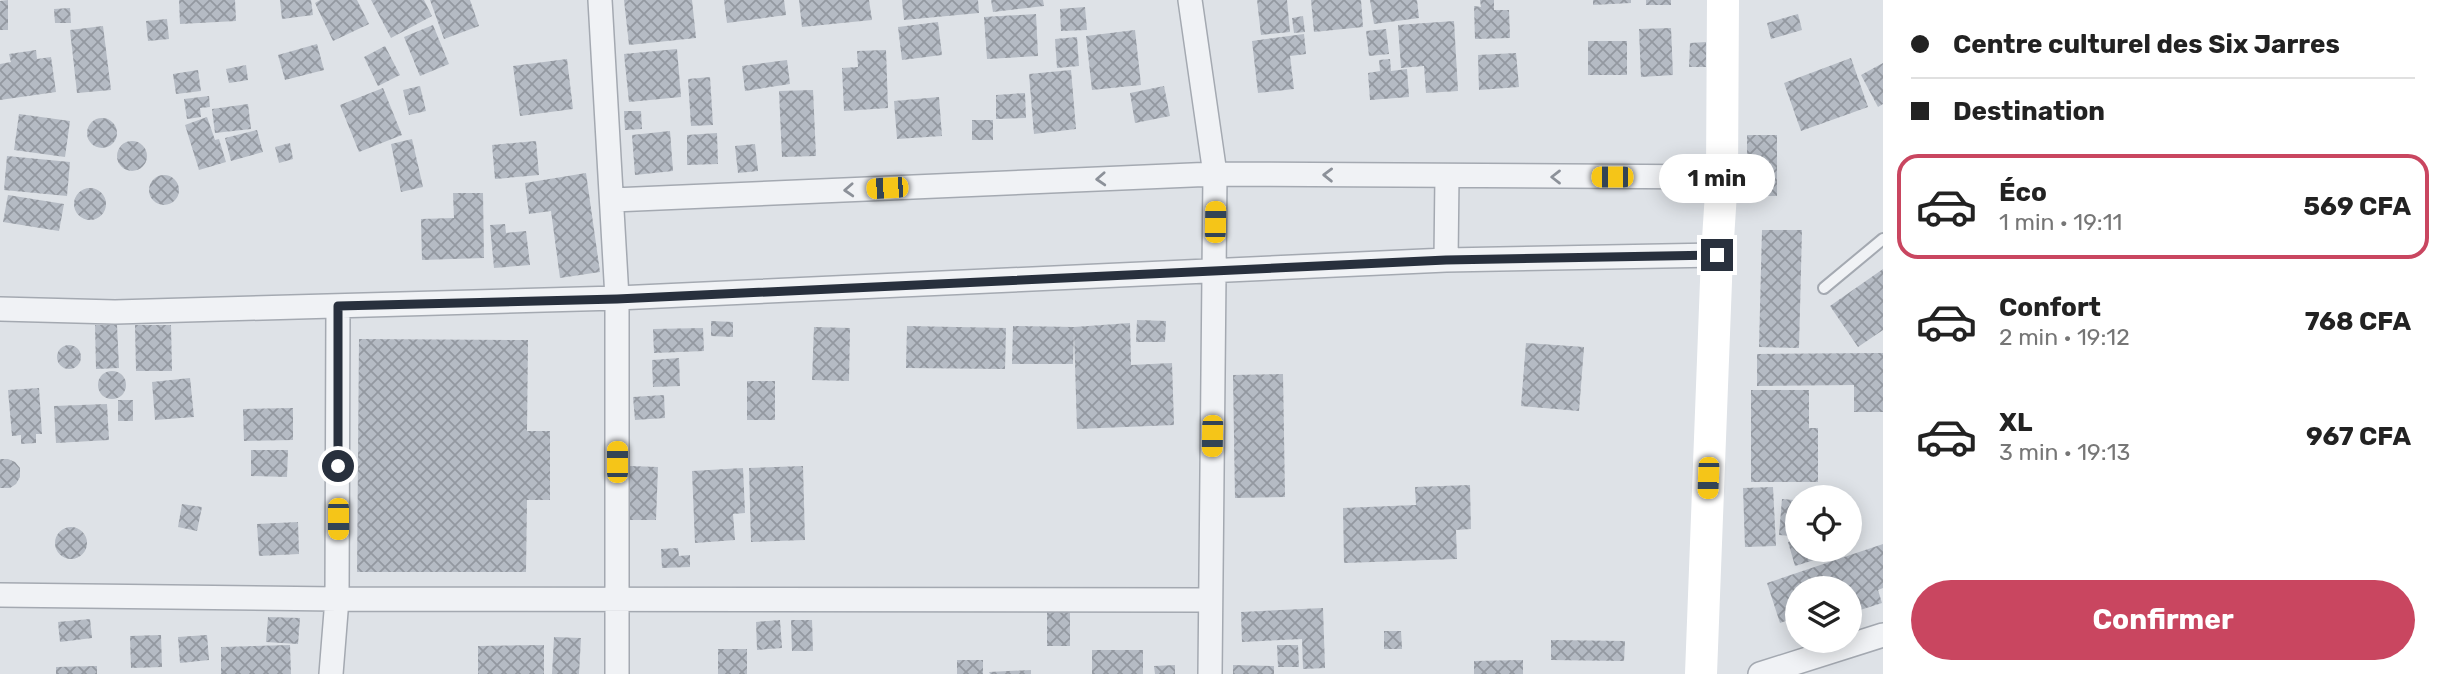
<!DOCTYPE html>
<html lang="fr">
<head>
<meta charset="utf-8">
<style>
	body { margin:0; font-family:Rubik,sans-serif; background:#f6f6f6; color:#222; height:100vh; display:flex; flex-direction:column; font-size:26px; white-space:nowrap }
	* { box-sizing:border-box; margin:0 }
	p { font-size:23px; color:#767676 }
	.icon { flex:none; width:38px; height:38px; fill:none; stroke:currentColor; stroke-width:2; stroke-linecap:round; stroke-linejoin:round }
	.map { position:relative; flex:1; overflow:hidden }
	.sheet { display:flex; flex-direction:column; background:#fff; width:560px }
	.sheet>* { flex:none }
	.hud { display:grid; align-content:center; height:154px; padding:0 28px; background:#fff }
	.fabs { position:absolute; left:1785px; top:485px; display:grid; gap:14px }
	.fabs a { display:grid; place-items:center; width:77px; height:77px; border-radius:50%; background:#fff; box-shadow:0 4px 18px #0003; font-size:35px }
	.end { position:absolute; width:32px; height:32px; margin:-16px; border:9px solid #28303d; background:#fff; box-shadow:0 0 0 4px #fff }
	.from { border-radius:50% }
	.bubble { position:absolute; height:49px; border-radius:24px; background:#fff; box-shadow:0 4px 18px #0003; font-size:23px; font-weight:700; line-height:49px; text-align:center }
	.car { position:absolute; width:21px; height:42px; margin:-21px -10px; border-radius:9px; box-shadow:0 0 5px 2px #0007; background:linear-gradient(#f5c518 24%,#345 0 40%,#f5c518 0 76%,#345 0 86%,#f5c518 0) }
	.hud b { display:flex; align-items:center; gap:24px; height:66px; font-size:26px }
	.hud b+b { border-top:2px solid #e0e0e0 }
	.hud i { width:18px; height:18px; background:#222 }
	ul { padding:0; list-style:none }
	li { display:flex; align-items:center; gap:21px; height:105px; margin:0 14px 10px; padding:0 14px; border:4px solid transparent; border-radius:21px }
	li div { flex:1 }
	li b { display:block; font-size:26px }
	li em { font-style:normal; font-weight:700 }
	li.active { border-color:#c94660 }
	li>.icon { width:63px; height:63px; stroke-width:1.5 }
	.button { display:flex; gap:14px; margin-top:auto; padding:14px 28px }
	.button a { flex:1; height:80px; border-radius:42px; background:#c94660; color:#fff; font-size:28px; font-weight:700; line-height:80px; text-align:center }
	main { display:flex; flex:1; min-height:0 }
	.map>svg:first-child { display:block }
</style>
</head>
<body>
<main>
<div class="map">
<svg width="1883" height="674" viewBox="0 0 1883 674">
	<defs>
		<pattern id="building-cross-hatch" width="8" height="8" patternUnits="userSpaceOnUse" patternTransform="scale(1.75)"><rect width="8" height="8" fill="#b5bbc4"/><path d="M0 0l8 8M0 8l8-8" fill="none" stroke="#9398a0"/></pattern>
	</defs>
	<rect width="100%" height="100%" fill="#dee2e7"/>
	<!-- building -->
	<path fill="url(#building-cross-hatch)" d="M8,0V30H0V1Z
		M179,0H235L236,21L180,24Z
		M280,0H311L313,15L282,19Z
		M320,0H357L369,24L333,41L315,3Z
		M371,0H424L432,16L391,38Z
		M430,0H470L479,26L444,39Z
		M624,0H692L696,38L629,45Z
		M724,0H784L786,15L727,23Z
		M799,0H869L872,20L802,27Z
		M902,0H978L979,13L904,20Z
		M991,0H1043L1044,6L993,12Z
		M1257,0H1287L1290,32L1261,35Z
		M1311,0H1361L1363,27L1314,32Z
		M1370,0H1417L1419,18L1374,24Z
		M1480,0H1494V10H1509L1510,38L1475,39L1474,6L1481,7Z
		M1593,0H1631V3L1593,5Z
		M1646,0H1671V5H1646Z
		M1085,7L1087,30L1061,31L1060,9Z
		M70,8L71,23H55L54,9Z
		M1036,14L1038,56L987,59L984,17Z
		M1798,14L1802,30L1771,39L1767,23Z
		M1303,16L1305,32L1294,33L1292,18Z
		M167,19L169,39L148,41L146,21Z
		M1454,21L1458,91L1426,93L1424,66L1401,68L1398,25Z
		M938,22L942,55L902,60L898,27Z
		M433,25L449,64L420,76L404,37Z
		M103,26L111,90L77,93L70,30Z
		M1671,28L1673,75L1641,77L1639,29Z
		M1386,29L1389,54L1369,56L1366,31Z
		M1135,30L1141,85L1092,90L1086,36Z
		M1304,34L1306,54L1290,56L1294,89L1258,93L1252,41Z
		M1077,37L1079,66L1057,68L1055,39Z
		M1588,41H1627V75H1588Z
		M1706,42V67H1689L1690,43Z
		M317,44L324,70L285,80L278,55Z
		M385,46L400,75L378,86L364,57Z
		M677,49L681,97L629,102L624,54Z
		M36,50L37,59L51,57L56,92L0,100V64L11,62L9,54Z
		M886,50L888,108L844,111L842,68L858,67L857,51Z
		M1516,53L1519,87L1479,90L1478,55Z
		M1851,58L1868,107L1801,131L1784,83Z
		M567,59L573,109L520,116L513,66Z
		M1390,59L1391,71L1407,69L1409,97L1370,100L1368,73L1380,71L1379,60Z
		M787,60L790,84L745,91L742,66Z
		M1883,63V104L1878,107L1861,75Z
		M246,65L248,80L229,83L226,69Z
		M198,70L201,91L176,94L173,74Z
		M1071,70L1076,129L1034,134L1029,74Z
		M710,77L713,125L691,126L688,79Z
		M420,86L426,111L409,115L403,90Z
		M1164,86L1170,116L1135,123L1130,93Z
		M383,88L402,135L359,152L340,105Z
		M813,90L816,156L782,157L779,91Z
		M1025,93L1026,118L996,119V95Z
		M209,96L210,107L200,108L201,117L187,119L184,99Z
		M939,97L942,136L897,139L894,101Z
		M248,104L251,129L215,133L212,109Z
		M624,111H641L642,129L625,130Z
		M19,114L70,121L65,157L14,150Z
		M207,117L215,140L219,139L226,162L199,170L185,125Z
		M87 133a15 15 0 1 1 30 0a15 15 0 1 1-30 0Z
		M972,120H993V140H972Z
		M257,130L263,152L231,161L225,138Z
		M670,131L673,171L635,175L632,135Z
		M717,133L718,164L687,165V135Z
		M1747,135H1777V196H1747Z
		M412,139L423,187L401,192L391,144Z
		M117 156a15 15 0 1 1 30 0a15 15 0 1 1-30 0Z
		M536,141L539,175L495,179L492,145Z
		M290,143L293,159L279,163L275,147Z
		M755,144L758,171L738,173L735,146Z
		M7,156L70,162L67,196L4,190Z
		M586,173L600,272L560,278L551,211L529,214L525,183Z
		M149 190a15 15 0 1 1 30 0a15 15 0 1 1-30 0Z
		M74 204a16 16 0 1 1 32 0a16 16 0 1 1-32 0Z
		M453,193H483L484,258L422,260L421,219L454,218Z
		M8,195L64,204L59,231L3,222Z
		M505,224L506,233L526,231L530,265L494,268L490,225Z
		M1762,230H1802L1799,348L1759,347Z
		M1883,269V330L1858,347L1830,306Z
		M1137,320L1166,321L1165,342H1136Z
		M711,321L733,322V337L711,336Z
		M1130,323L1131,365L1172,363L1174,425L1077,429L1074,331L1073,364H1012L1013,326L1074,327Z
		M95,325H117L119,368L96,369Z
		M135,325H171L172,371H136Z
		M907,326L1006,328L1005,369L906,368Z
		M814,327L850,328L849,381L812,380Z
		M703,328L704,351L654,353L653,329Z
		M359,339L528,340L527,431H550V500H527L526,572H357Z
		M1526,343L1584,347L1579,411L1521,406Z
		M57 357a12 12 0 1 1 24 0a12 12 0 1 1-24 0Z
		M1883,353V412H1854V385L1757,386V354Z
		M679,358L680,386L653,387L652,360Z
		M98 385a14 14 0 1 1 28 0a14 14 0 1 1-28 0Z
		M1283,374L1285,497L1235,498L1233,375Z
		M190,378L194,417L155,420L152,382Z
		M747,381H775V420H747Z
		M39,388L42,434H36V443L21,444V435L12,436L8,390Z
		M1751,390H1809V428H1818V482H1751Z
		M664,395L665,418L635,420L633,397Z
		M118,400H133V421H118Z
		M107,404L109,440L56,443L54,406Z
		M293,408V440L244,441L243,409Z
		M251,450H288L287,477L251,476Z
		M0,459H8L15,462L20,468V477L16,484L10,488H0Z
		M630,466L658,467L656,520H627Z
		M803,466L805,540L751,542L749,468Z
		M743,468L745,513L733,514L735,540L695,543L692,471Z
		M1470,485L1471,529L1456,530L1457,559L1344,563L1343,508L1416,505L1415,487Z
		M1773,487L1776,546L1745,547L1743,488Z
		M1782,499L1794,500L1791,536L1779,535Z
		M182,504L202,507L197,531L178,527Z
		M298,522L299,554L259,556L257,524Z
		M55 543a16 16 0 1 1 32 0a16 16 0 1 1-32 0Z
		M1797,539V550H1825L1827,556L1795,566L1788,542Z
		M1883,544V588L1878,590L1882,603L1857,611L1852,598L1850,599V588H1797V617L1780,623L1767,583Z
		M678,548L679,556L690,555V567L662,568L661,549Z
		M1323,608L1325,668L1303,669L1302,639L1242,642L1241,612Z
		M1047,612H1070V646H1047Z
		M268,617L300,618L298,644L266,642Z
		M90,619L92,638L60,642L58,622Z
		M780,620L782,648L757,650L756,622Z
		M791,620H812L813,651H792Z
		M1384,631H1401L1402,649H1384Z
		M161,635L162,667L131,668L130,636Z
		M207,635L209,660L180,663L178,637Z
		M554,637L581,638L579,674H552Z
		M1551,640L1625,641L1624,661L1551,660Z
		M290,645L291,674H221V647Z
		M544,645V674H478V646Z
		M1277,645H1298L1299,667H1278Z
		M718,649H747V674H718Z
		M1092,650H1143V674H1092Z
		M957,660H983V674H957Z
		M1523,660V674H1474V661Z
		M1175,665V674H1155L1154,666Z
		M1233,665L1274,666V674H1233Z
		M97,666V674H56V667Z
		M1031,670V674H990L989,672Z"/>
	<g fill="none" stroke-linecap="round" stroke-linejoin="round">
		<defs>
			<path id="service" d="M1824,288L1883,239"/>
			<path id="minor" d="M600,0L617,298V674
				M1190,0L1215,174L1210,674
				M613,200L1215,174L1722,177
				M1446,260L1447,176
				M0,309L115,312L617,298L1446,260L1717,255
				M0,595L337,599L1210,600
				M331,674L337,599L338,306
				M1760,674L1883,635"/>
		</defs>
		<!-- service casing -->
		<use href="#service" stroke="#a4a9b1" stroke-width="14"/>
		<!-- minor casing -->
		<use href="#minor" stroke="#a4a9b1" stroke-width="26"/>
		<!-- service -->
		<use href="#service" stroke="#f0f2f5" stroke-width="10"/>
		<!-- minor -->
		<use href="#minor" stroke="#f0f2f5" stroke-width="23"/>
		<!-- secondary -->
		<path stroke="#fff" stroke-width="32" d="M1701,674L1717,255L1722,177L1723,0"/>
	</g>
	<!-- one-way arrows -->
	<defs><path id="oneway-chevron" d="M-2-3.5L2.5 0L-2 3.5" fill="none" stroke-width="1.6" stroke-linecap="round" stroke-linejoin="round" transform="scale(1.75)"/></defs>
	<g stroke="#8c9199">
		<use href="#oneway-chevron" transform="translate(1328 175) rotate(-179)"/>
		<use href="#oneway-chevron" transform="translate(1556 177) rotate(-180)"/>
		<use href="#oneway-chevron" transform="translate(1101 179) rotate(177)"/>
		<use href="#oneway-chevron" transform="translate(849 190) rotate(177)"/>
	</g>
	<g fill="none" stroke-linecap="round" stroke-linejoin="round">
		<!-- route -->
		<path stroke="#28303d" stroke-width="9" d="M338,466V306L617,299L1446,260L1717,255"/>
	</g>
</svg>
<div class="fabs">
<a><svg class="icon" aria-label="locate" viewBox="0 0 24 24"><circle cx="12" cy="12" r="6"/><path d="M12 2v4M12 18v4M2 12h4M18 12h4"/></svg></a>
<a><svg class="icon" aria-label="layers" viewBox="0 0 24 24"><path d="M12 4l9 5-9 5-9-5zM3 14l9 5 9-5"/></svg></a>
</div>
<i class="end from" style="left:338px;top:466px"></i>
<i class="end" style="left:1717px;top:255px"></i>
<div class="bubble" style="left:1659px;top:154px;width:116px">1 min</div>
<i class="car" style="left:1612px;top:177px;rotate:270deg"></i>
<i class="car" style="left:887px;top:188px;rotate:267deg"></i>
<i class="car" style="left:1215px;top:222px;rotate:1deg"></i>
<i class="car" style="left:1212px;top:436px;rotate:181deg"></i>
<i class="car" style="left:617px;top:462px;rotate:0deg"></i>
<i class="car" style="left:1708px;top:478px;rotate:182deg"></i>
<i class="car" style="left:338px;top:519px;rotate:180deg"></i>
</div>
<section class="sheet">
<div class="hud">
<b><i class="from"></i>Centre culturel des Six Jarres</b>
<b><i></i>Destination</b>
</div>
<ul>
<li class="active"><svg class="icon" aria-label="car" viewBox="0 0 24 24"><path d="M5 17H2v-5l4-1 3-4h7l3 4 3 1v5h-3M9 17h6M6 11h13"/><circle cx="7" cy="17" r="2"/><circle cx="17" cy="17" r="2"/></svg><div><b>Éco</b><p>1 min · 19:11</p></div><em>569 CFA</em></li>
<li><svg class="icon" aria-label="car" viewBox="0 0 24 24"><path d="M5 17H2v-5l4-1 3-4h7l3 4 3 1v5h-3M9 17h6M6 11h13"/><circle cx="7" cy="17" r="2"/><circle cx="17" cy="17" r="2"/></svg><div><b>Confort</b><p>2 min · 19:12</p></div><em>768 CFA</em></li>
<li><svg class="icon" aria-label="car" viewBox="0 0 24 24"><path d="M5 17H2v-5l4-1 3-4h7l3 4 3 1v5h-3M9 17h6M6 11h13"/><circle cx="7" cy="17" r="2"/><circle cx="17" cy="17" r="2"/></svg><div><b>XL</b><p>3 min · 19:13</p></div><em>967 CFA</em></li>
</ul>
<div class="button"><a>Confirmer</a></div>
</section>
</main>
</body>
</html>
